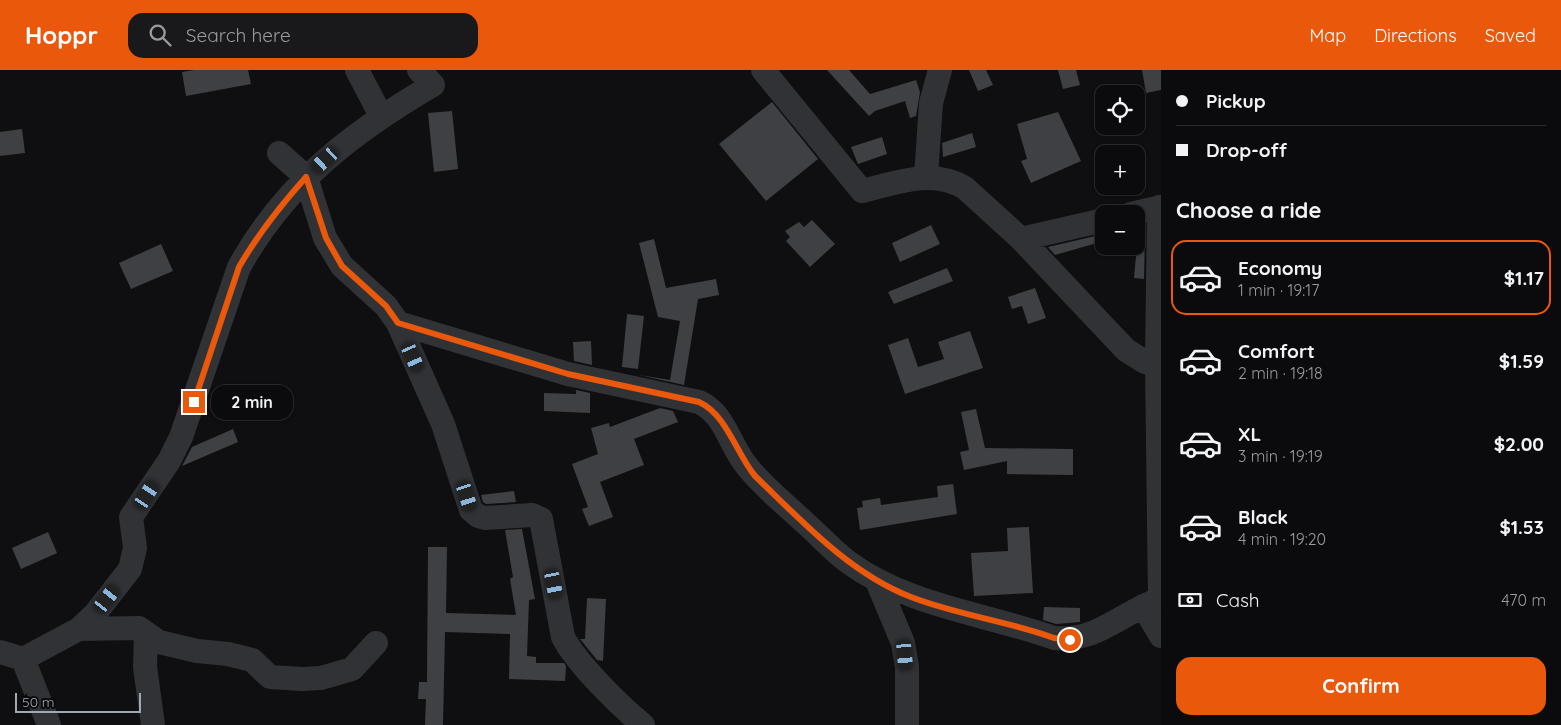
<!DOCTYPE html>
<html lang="en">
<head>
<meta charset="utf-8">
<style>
	body { margin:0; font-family:Quicksand,sans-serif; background:#19191b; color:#f1f3f6; height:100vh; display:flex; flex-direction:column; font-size:19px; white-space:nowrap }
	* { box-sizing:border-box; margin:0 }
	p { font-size:16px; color:#9a9b9d }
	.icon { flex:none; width:28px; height:28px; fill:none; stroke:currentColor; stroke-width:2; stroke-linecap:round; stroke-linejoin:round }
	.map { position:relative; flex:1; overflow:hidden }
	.side { display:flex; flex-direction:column; background:#0b0b0d; width:400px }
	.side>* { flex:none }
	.top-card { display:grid; align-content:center; height:110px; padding:0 15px; background:#0b0b0d }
	.fabs { position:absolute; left:1095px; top:15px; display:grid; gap:10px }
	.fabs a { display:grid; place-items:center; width:50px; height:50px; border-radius:10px; background:#0b0b0d; box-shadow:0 1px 4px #0004,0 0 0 1px #2b2b2e; font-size:25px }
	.scale { position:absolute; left:15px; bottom:12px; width:126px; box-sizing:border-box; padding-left:5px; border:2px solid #a0a9b2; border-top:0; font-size:14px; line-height:18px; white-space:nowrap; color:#a0a9b2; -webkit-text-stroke:4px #0a0a0c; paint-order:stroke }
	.end { position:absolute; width:22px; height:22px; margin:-11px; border:6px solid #ea580c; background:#fff; box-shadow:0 0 0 2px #fff }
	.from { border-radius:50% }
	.bubble { position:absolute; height:35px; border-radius:15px; background:#0b0b0d; box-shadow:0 1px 4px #0004,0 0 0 1px #2b2b2e; font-size:16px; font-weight:700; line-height:35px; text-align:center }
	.car { position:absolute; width:15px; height:30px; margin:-15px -8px; border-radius:6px; box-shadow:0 0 4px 1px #0007; background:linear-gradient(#222 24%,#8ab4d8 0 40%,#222 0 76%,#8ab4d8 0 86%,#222 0) }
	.top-card b { display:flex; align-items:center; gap:18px; height:48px; font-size:19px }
	.top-card b+b { border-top:1px solid #2b2b2e }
	.top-card i { width:12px; height:12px; background:#f1f3f6 }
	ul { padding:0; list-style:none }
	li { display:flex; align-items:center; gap:15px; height:75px; margin:0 10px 8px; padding:0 5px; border:2px solid transparent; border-radius:15px }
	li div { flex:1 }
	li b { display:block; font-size:19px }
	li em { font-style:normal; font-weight:700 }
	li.current { border-color:#ea580c }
	li>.icon { width:45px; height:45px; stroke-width:1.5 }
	h2 { padding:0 15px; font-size:22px; line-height:60px }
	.pay { display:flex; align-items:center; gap:12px; height:55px; padding:0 15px; font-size:19px }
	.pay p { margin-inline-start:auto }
	.action { display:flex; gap:10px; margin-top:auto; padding:10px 15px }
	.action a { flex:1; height:58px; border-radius:15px; background:#ea580c; color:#fff; font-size:20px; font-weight:700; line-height:58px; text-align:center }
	header { display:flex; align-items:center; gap:30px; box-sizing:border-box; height:70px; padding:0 25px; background:#ea580c; color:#fff }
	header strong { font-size:24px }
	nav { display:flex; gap:28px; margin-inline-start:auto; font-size:18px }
	.search { width:350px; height:45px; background:#19191b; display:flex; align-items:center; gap:12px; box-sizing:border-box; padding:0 18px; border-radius:15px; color:#9a9b9d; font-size:19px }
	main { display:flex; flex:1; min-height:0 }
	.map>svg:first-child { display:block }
</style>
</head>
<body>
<header>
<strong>Hoppr</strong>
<div class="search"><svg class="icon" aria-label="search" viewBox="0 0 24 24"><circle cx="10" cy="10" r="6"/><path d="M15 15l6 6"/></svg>Search here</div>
<nav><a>Map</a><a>Directions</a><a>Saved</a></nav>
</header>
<main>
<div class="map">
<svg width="1161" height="655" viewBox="0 0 1161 655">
	<rect width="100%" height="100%" fill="#0f0f11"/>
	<!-- building -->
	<path fill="#3e4044" d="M194,0H248L251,14L186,26L182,2Z
		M827,0H849L870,24L916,10L920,22L916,46L910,48L905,31L875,41L869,46Z
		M969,0H986L993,15L978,21Z
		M1058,0H1076L1080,15L1063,19Z
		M1142,0H1161V20L1146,23Z
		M772,32L818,89L766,131L719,74Z
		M452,41L458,99L434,102L428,43Z
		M1058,42L1081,91L1031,113L1021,91L1027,89L1017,54Z
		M22,59L25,83L0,86V62Z
		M972,63L976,77L943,87L942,73Z
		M882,67L887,84L858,94L851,77Z
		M812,150L835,174L810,197L786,171L790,167L785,161L799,152L804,157Z
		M931,155L940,174L900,192L892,173Z
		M1104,164V171L1055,185L1048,177Z
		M1138,165L1145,166L1144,209L1134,208Z
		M654,169L666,218L716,209L719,225L698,229L684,315L639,305L670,310L680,251L658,247L639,173Z
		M161,174L173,201L131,219L119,193Z
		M947,198L953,211L894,234L888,222Z
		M1035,218L1046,248L1028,254L1022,236L1012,239L1008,227Z
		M627,244L644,246L638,299L622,297Z
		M970,261L983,298L905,324L888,275L908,268L918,297L944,289L938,272Z
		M591,271L592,295L574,291L573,272Z
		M576,320L590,323V343L544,341V323L576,324Z
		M660,338L673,341L678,352L634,369L644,395L600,412L613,447L589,456L582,439L588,437L572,394L598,384L591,358L609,353L610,357Z
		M976,339L985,378L1073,379V405L1007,404V391L964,400L960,382L969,380L961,342Z
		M233,359L238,372L182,396L192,377Z
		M953,414L957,444L860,460L857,438L863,437L862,431L880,428L881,435L938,427L937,416Z
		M514,421L516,432L486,434L483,432L481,425Z
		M1029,457L1033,523L974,526L971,483L1008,481L1007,458Z
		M522,459L535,529L529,530L527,586L536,587V593H564L566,596L565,611L509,609L510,564L445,562L443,655H425L426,629H418L419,612H427L428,477H447L446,543L516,545L510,509L513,507L505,460Z
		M48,462L57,483L21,499L12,478Z
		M587,528L606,529L603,591L597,590L580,569H585Z
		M1044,537L1080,538V552L1056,554L1043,550Z"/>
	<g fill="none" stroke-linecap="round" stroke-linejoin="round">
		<!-- minor -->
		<path stroke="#303236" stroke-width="24" d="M357,0L381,46
			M763,0L862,121C896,113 932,98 965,118L1021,169L1126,280L1145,292L1157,293
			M279,83L306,107L325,168L342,196L386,236L398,253L443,354L471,440L478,446L485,448L532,445L541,449L563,567C577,594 619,635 643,655
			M926,107L931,33L940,0
			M1159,137L1157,293L1160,529
			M1131,144L1161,137
			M1021,169L1104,150
			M398,253L568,304L699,332C725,344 729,374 746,395C762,416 784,433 803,451C818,464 832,480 848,492C910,537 984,543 1054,568C1099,572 1121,542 1161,529
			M877,511L903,573L907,597V655
			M1143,536L1161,566
			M79,559L139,558L159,572L197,581L228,584L252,590L270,607L302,609L321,608L352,599L376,573
			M146,563L145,597L153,655
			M0,582L23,589L79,559L95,544L130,499L135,478L131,447L169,391L181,367L239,197C286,113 351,63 433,15L419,0
			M23,589L49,655"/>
	</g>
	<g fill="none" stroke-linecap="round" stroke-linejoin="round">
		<!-- route -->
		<path stroke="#ea580c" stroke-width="6" d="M194,332L239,197C258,164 281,135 306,107L326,168L342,196L386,236L398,253L568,304L699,332C727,345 736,383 755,406C802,451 849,503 911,527C957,545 1008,551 1054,568L1070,570"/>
	</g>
</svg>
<div class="fabs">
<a><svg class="icon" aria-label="locate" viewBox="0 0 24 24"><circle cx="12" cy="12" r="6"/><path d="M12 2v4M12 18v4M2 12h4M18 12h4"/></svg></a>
<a>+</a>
<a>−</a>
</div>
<div class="scale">50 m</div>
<i class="end from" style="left:1070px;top:570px"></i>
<i class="end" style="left:194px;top:332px"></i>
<div class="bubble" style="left:211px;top:315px;width:82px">2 min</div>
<i class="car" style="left:325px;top:90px;rotate:228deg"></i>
<i class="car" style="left:413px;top:287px;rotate:156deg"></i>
<i class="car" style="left:147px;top:425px;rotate:33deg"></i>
<i class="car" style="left:467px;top:426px;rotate:162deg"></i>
<i class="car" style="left:554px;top:514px;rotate:169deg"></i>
<i class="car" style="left:107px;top:529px;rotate:38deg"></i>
<i class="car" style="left:905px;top:585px;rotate:175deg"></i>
</div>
<section class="side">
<div class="top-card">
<b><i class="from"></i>Pickup</b>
<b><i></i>Drop-off</b>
</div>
<h2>Choose a ride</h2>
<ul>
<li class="current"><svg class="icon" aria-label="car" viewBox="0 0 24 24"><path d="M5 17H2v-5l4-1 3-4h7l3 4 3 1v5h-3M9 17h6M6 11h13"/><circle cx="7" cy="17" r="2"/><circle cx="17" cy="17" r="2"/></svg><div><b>Economy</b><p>1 min · 19:17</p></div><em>$1.17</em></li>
<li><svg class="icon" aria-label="car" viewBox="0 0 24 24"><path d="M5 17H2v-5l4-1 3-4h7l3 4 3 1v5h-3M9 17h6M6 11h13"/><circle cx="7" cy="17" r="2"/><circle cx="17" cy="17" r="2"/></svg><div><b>Comfort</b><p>2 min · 19:18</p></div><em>$1.59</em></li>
<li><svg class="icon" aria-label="car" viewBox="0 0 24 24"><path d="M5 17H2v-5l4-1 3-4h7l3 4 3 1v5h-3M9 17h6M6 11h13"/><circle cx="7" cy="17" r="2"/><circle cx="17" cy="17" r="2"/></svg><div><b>XL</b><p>3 min · 19:19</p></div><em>$2.00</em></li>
<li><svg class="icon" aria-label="car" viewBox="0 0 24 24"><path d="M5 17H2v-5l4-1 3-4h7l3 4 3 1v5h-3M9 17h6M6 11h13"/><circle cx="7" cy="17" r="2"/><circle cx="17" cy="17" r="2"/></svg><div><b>Black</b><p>4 min · 19:20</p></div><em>$1.53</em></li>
</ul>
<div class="pay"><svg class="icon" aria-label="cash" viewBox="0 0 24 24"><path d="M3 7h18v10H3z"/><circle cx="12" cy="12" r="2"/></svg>Cash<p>470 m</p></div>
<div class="action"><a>Confirm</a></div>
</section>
</main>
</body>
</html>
